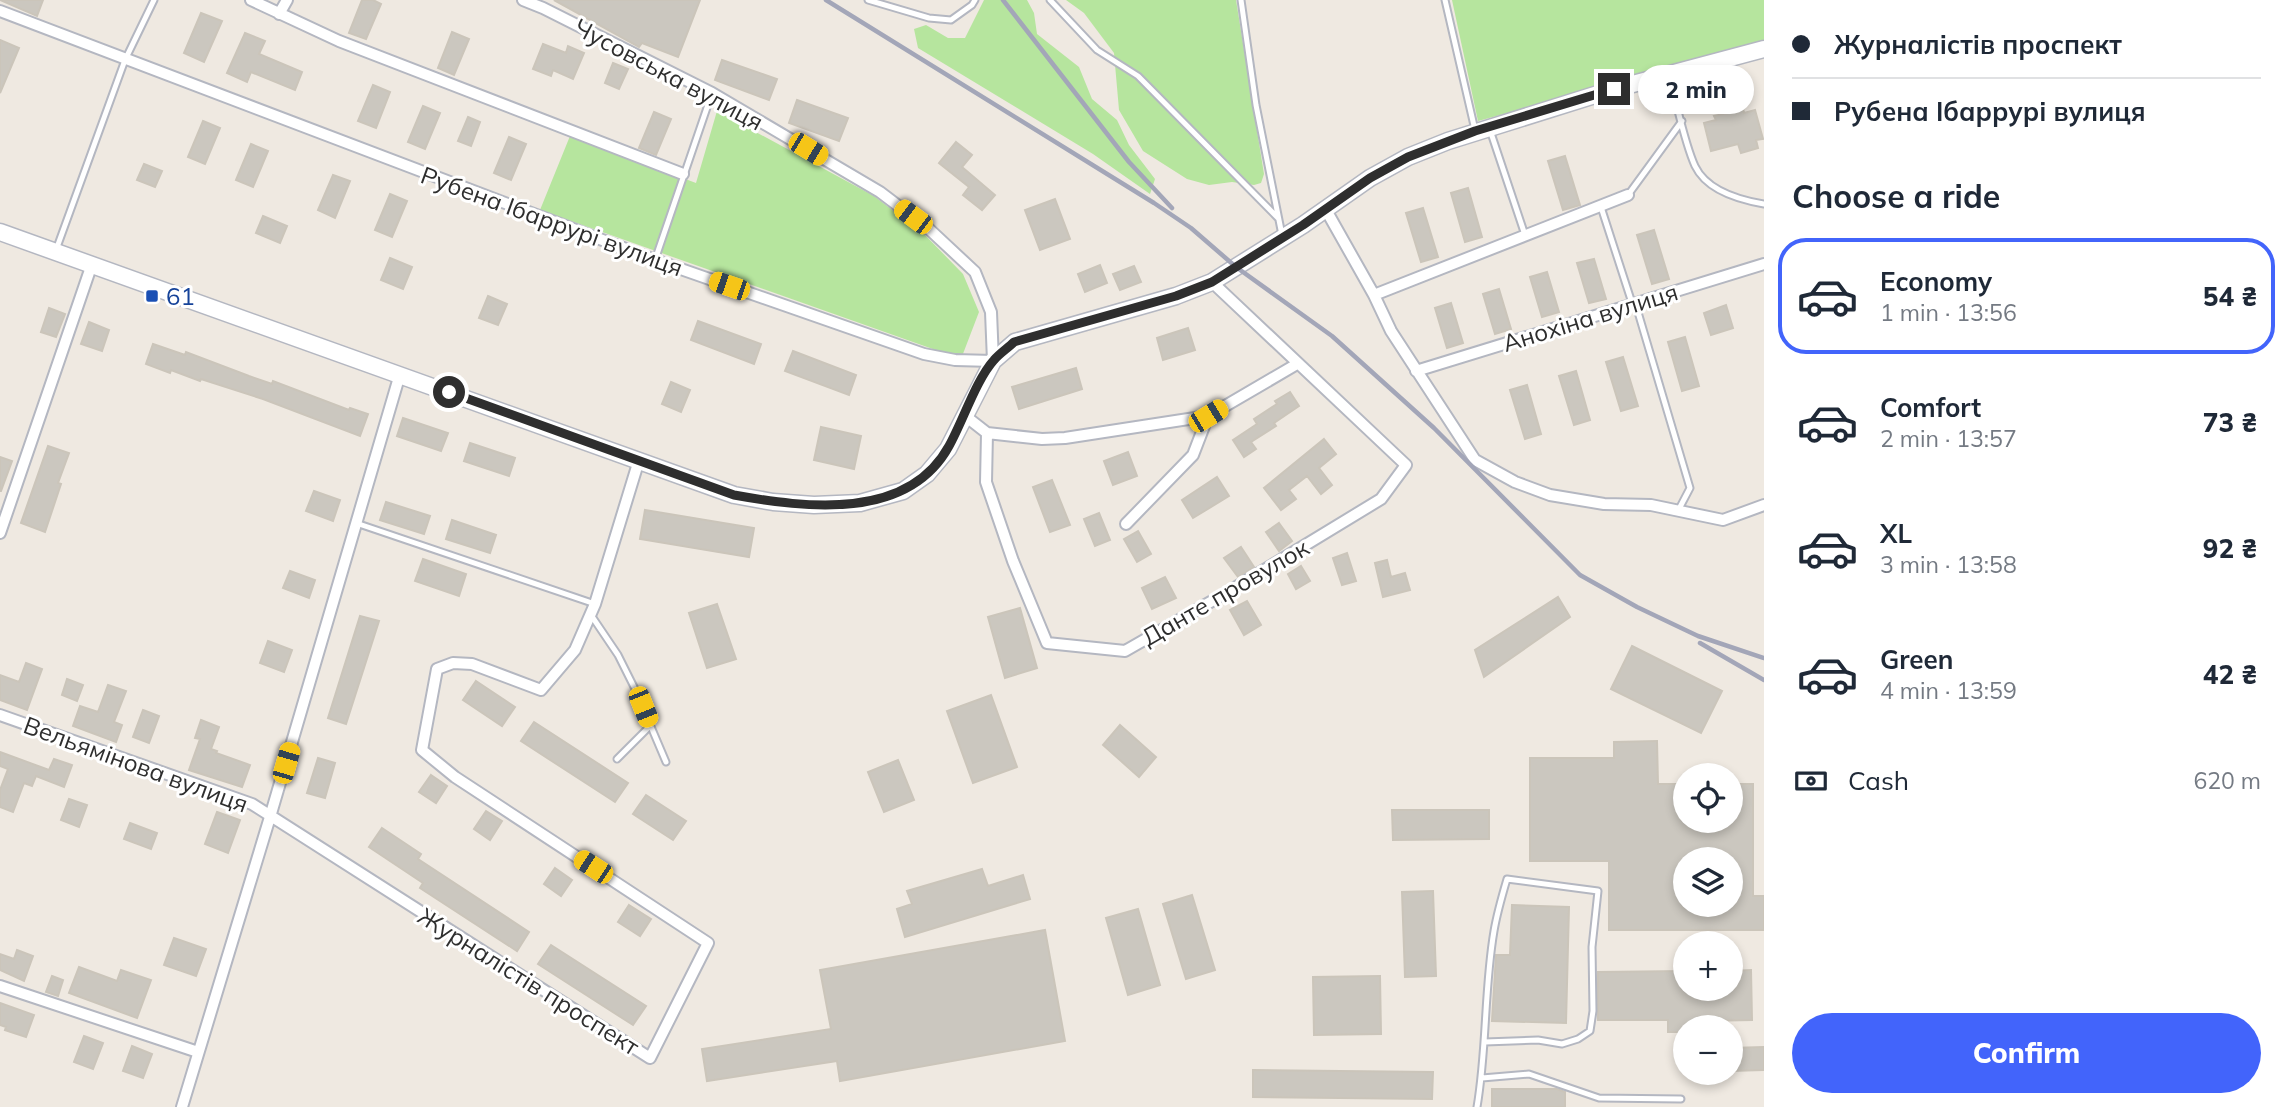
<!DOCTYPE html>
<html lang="en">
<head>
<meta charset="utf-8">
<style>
	body { margin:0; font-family:Mulish,sans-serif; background:#f6f6f7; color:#1f2937; height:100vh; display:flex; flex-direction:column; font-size:26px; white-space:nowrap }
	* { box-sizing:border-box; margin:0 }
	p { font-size:23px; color:#747a83 }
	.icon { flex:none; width:38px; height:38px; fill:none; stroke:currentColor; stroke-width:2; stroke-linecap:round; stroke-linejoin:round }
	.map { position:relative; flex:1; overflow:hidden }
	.side { display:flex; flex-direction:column; background:#fff; width:525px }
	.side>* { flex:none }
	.hud { display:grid; align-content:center; height:154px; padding:0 28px; background:#fff }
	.controls { position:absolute; left:1673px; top:763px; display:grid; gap:14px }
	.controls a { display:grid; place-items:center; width:70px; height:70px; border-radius:50%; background:#fff; box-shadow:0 4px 10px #0003; font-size:35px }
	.end { position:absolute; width:32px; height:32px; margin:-16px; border:9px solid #2e2e2e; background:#fff; box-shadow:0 0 0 4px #fff }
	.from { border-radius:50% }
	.bubble { position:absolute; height:49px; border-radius:24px; background:#fff; box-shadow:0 4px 10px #0003; font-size:23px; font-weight:800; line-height:49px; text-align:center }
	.car { position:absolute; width:21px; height:42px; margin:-21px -10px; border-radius:9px; box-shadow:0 0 5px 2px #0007; background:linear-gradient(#f5c518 24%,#345 0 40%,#f5c518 0 76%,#345 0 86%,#f5c518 0) }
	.hud b { display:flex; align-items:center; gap:24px; height:66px; font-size:26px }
	.hud b+b { border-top:2px solid #e0e1e3 }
	.hud i { width:18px; height:18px; background:#1f2937 }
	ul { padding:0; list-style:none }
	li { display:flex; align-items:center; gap:21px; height:116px; margin:0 14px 10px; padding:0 14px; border:4px solid transparent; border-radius:28px }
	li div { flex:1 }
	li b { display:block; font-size:26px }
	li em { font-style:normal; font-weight:800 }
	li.selected { border-color:#4264fb }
	li>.icon { width:63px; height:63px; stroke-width:1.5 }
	h2 { padding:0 28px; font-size:32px; line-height:84px }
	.pay { display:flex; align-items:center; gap:18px; height:77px; padding:0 28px; font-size:26px }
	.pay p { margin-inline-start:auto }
	.primary-button { display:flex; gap:14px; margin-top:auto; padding:14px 28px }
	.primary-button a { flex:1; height:80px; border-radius:42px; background:#4264fb; color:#fff; font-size:28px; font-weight:800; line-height:80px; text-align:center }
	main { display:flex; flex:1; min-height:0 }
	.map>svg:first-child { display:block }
</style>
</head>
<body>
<main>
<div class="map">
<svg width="1764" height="1107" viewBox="0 0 1764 1107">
	<rect width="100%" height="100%" fill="#efe9e1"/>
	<!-- green -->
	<path fill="#b6e59e" d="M984,0H1027L1034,13L1037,34L1079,67L1092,99L1117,120L1129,145L1155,179L1150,194L1093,154L918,48L914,29L926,25L948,38H965Z
		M1066,0H1236L1264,174L1261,183L1254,185L1232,182L1209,185L1187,179L1143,151L1119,110L1114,53L1084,13Z
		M1452,0H1764V43L1478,121Z
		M717,111L874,196L925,235L963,274L979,312L961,359L540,210L570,136L696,183Z"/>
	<!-- building -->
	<path fill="#cbc7bf" stroke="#cbc5ba" stroke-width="2" fill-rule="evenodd" d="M0,0H43L37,16Z
		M362,0H373L381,4L366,39L349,33Z
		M554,0H700L678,57L642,43L639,47Z
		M201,13L222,21L204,62L184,53Z
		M452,32L469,39L454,75L438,68Z
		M245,33L265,41L259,54L302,72L295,90L251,72L247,82L227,73Z
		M0,40L19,48L0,93Z
		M543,44L566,53L568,46L584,53L573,79L553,70L551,76L533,69Z
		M722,60L777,79L769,100L715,80Z
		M613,63L628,69L619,89L605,83Z
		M373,85L390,92L376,128L358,121Z
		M797,100L848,118L839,141L789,123Z
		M1742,104L1744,113L1755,110L1763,139L1756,140L1758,148L1741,153L1738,144L1711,151L1704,123L1716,120L1714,116L1723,114L1722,109Z
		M423,106L440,113L425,149L408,142Z
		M654,112L671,119L656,155L639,148Z
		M468,117L480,122L471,146L458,141Z
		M203,121L220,128L205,164L188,157Z
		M509,137L526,144L511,180L494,173Z
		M956,142L972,155L962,167L995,195L982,210L963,195L969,187L939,163Z
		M251,144L268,151L253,187L236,180Z
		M1565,156L1580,205L1563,210L1548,161Z
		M144,164L162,171L155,187L137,180Z
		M333,175L350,181L335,218L318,210Z
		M1468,188L1482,237L1465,242L1451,193Z
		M390,194L407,201L392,237L375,230Z
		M1055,199L1070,239L1040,250L1025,210Z
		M1423,208L1438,257L1421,262L1406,213Z
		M263,216L287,226L280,243L256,233Z
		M1654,230L1669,279L1652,284L1637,235Z
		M390,258L412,267L403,289L381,280Z
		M1594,259L1606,299L1589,303L1577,263Z
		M1100,265L1107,283L1085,292L1078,274Z
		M1134,266L1141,282L1120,290L1113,274Z
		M1547,272L1559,312L1542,317L1530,277Z
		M1499,289L1511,329L1495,334L1483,294Z
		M488,296L507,304L498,325L479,318Z
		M1451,303L1463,343L1447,348L1435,308Z
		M1726,305L1733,328L1711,335L1704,313Z
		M49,308L65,314L56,337L41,332Z
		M698,321L761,344L754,364L691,340Z
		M89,322L109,330L102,351L81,344Z
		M1188,328L1195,350L1163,360L1157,338Z
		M1685,337L1699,386L1682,391L1668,342Z
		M153,344L185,355L186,352L249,376L272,384L273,381L349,410L350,408L368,414L360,436L263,399L201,379L200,381L171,370L170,373L146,364Z
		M793,351L856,375L849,395L785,371Z
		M1623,357L1638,406L1621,411L1606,362Z
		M1076,368L1082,389L1019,409L1012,387Z
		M1576,371L1590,420L1574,425L1559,376Z
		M671,382L690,390L681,412L662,404Z
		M1527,385L1541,434L1525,439L1510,390Z
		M1290,392L1299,406L1274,423L1276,426L1251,442L1256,449L1244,457L1233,440L1257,424L1254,419L1277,404L1275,401Z
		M403,418L448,433L441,451L397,436Z
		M821,427L861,436L854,469L814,460Z
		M1324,439L1336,454L1319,468L1332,485L1321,494L1307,476L1289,490L1296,499L1281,510L1264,488Z
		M470,443L515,458L509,476L464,461Z
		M48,446L69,453L58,483L61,484L45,532L21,523Z
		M1128,452L1137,476L1113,485L1104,461Z
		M0,457L12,461L1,491H0Z
		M1217,477L1229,496L1193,518L1182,500Z
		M1052,480L1070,525L1050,532L1033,487Z
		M314,491L340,500L333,521L306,511Z
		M386,502L430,516L424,534L380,520Z
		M645,510L754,528L749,557L640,539Z
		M1099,513L1110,540L1095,546L1084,519Z
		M452,520L496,535L490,553L446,539Z
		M1279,523L1292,541L1279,551L1266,532Z
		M1138,531L1151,554L1137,562L1124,539Z
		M1241,547L1254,567L1238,577L1224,558Z
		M1347,553L1356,581L1342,585L1333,558Z
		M423,559L466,574L459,596L415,581Z
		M1387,560L1391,577L1405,573L1410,590L1383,597L1375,563Z
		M1301,566L1310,581L1296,589L1288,574Z
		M290,571L315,580L309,598L283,588Z
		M1165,577L1176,598L1152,609L1142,588Z
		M1558,597L1570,617L1484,677L1475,650Z
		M1247,601L1261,625L1244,635L1230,610Z
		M717,604L736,659L707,668L689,613Z
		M1020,608L1037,668L1005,678L988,617Z
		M360,616L379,621L346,724L328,718Z
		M268,641L292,650L284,672L260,663Z
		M1632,646L1722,691L1701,733L1611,689Z
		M26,663L42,669L27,710L0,700V675L19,682Z
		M67,679L83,685L77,701L62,695Z
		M476,681L515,707L502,726L463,700Z
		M108,685L126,691L114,722L122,725L116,742L73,726L80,706L98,712Z
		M991,695L1017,767L973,783L947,711Z
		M143,710L159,716L149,743L133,737Z
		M201,720L219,727L211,749L217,751L216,753L250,765L242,787L189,770L200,739L195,738Z
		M534,722L628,783L615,802L521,741Z
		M1120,725L1156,757L1139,777L1103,745Z
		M1657,741L1658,784H1685V821H1731V784H1753V896H1764V930H1609V861H1530V758H1614V742ZM1685,859H1731V905H1685Z
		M0,752L49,770L54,759L72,765L64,787L36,776L32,786L24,783L13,812L0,807V790L8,769L0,766Z
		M318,758L335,763L325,798L307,793Z
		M898,760L914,800L884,812L868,772Z
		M431,775L447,786L436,803L419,792Z
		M646,795L686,821L673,840L633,814Z
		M69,799L87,805L79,827L61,820Z
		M1392,810H1489V839L1393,840Z
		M486,811L502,821L490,840L474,829Z
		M217,812L240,820L228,853L205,844Z
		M130,823L157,833L151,849L124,839Z
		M382,828L421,854L418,859L529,932L517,951L420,888L423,883L369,847Z
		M555,868L572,880L561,896L544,884Z
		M982,869L988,886L1023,875L1030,899L905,937L897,909L912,904L907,891Z
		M1433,891L1436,976L1405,977L1402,892Z
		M1192,895L1215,970L1186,979L1163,904Z
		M629,905L651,919L640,936L618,922Z
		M1512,905L1569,907L1566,1023L1492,1021L1496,955H1510Z
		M1138,909L1160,985L1128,995L1106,918Z
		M1045,930L1065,1041L840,1081L837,1061L707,1081L702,1049L831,1029L820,970Z
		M174,938L206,949L196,976L164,965Z
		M551,945L646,1006L633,1025L538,964Z
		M17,950L33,956L24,981L0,970V954L14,959Z
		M79,967L117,981L121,970L151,980L137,1018L69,993Z
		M1751,970L1752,1020L1701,1021V1027H1685V1032H1668V1020H1598V972L1685,971V989H1731V971Z
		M52,976L63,980L58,996L46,992Z
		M1380,976L1381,1034L1314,1035L1313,977Z
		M0,1003L34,1015L26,1037L5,1030L6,1027L0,1025Z
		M84,1036L103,1043L93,1069L74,1062Z
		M132,1046L152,1054L143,1078L123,1071Z
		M1764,1047V1070L1731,1071V1048Z
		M1253,1070L1433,1072L1432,1099L1253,1097Z
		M1492,1089H1557L1565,1092V1107H1492Z"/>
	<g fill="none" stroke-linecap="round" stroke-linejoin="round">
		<defs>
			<path id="lane" d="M868,0L929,18L951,20L972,5L975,0
				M1050,0L1097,50L1138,76L1278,218
				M1241,0L1256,105L1282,235
				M1445,0L1475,130
				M1669,77C1677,103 1684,142 1695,166C1707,191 1740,200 1764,204
				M1490,130L1525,235
				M1628,195L1682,121
				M1601,207L1632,303
				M56,250L125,60L154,0
				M655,260L712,93
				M1635,302L1690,488L1679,509
				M356,523L595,604
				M591,615L618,655L635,689L666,762
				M617,759L650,726
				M1482,1078L1529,1074L1599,1098L1681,1099
				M1477,1107C1487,1049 1484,989 1494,931C1497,913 1502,896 1507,879L1598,891L1592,947L1593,1011L1590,1031L1578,1039L1562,1044L1538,1040L1485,1042"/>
			<path id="street" d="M251,0L339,41L683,174
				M0,11L655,260L924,354L955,360L993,361L991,312L975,272L930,230L880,192L712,93L543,8L523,0
				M279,14L287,0
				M1326,210L1374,295L1391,331L1475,460L1515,482L1550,495L1604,504L1651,505L1723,520L1764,505
				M1374,295L1628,195
				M1416,371L1764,264
				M964,415L987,433L1042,439L1065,438L1208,416L1297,364
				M987,433L986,482L1013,561L1047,643L1125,651L1233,589L1381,499L1406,465L1212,282
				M1126,524L1193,455L1208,416
				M0,533L92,264
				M0,715L252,804L650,1058L708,943L455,777L422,750L437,669L453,663L472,664L541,690L575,650L595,604L639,460
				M0,986L198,1052
				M182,1107L270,817L400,374"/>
			<path id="secondary" d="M0,232L734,495L773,502L814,505L860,503L903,491L927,474L948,449L993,361L1015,342L1176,296L1212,282L1303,225L1370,178L1408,157L1448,141L1614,89L1764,49"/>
		</defs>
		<!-- lane casing -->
		<use href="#lane" stroke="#b4b7c1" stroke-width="9"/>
		<!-- street casing -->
		<use href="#street" stroke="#b4b7c1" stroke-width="14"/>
		<!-- secondary casing -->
		<use href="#secondary" stroke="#b4b7c1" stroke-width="19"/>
		<!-- lane -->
		<use href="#lane" stroke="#fff" stroke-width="5"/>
		<!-- street -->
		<use href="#street" stroke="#fff" stroke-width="10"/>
		<!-- secondary -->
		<use href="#secondary" stroke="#fff" stroke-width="16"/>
		<!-- rail -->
		<path stroke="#a3a6b8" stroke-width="4.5" d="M826,0L1154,203L1191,228L1236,267L1332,336L1434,428L1580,575L1637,607L1698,636L1764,658
			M1003,0L1129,162L1172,208
			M1700,643L1764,680"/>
	</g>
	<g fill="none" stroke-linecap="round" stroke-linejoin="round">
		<!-- route -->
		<path stroke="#2e2e2e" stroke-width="9" d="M449,392L734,495C806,508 908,521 949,446C963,421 976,380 994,360C1000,353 1008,348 1014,342L1176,296L1212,282L1303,225L1370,178L1408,157L1475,131L1614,89"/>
	</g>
	<!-- markers -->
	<rect fill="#1a4fb4" stroke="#fff" stroke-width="2.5" x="145" y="289" width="14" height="14" rx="3.5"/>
	<g text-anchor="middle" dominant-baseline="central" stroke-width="6" stroke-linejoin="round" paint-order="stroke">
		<!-- street labels -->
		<g font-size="24" fill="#2e2e2e" stroke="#fff">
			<text transform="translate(669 74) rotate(28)">Чусовська вулиця</text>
			<text transform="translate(552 221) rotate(20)">Рубена Ібаррурі вулиця</text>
			<text transform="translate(1590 317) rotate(-17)">Анохіна вулиця</text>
			<text transform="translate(1225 592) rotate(-30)">Данте провулок</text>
			<text transform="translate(136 764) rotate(20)">Вельямінова вулиця</text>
			<text transform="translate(529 981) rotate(32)">Журналістів проспект</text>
		</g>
		<!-- transit labels -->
		<g font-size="24" fill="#164399" stroke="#fff" text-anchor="start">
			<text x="166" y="296">61</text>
		</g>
	</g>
</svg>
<div class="controls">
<a><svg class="icon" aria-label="locate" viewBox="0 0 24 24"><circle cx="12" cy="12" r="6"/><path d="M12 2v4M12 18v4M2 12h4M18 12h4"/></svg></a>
<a><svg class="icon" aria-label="layers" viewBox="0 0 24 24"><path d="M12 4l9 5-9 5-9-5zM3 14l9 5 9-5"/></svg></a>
<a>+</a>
<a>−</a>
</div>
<i class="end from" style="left:449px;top:392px"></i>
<i class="end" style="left:1614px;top:89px"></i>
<div class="bubble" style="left:1638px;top:65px;width:116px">2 min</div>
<i class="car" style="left:808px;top:149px;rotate:121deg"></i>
<i class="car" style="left:913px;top:217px;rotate:307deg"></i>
<i class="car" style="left:729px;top:286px;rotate:289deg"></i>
<i class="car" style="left:1208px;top:416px;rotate:59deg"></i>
<i class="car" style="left:643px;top:707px;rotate:158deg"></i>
<i class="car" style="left:286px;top:763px;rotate:16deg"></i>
<i class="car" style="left:593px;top:867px;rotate:303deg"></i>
</div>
<section class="side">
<div class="hud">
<b><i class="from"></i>Журналістів проспект</b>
<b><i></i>Рубена Ібаррурі вулиця</b>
</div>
<h2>Choose a ride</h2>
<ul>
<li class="selected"><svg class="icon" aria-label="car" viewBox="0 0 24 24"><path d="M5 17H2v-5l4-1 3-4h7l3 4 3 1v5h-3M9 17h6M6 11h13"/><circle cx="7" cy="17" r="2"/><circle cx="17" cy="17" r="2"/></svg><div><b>Economy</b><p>1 min · 13:56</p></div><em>54 ₴</em></li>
<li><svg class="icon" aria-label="car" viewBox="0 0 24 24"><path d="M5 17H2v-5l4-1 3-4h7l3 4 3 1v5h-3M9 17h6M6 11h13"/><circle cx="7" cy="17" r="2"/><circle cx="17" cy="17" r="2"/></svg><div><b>Comfort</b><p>2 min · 13:57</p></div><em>73 ₴</em></li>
<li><svg class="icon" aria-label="car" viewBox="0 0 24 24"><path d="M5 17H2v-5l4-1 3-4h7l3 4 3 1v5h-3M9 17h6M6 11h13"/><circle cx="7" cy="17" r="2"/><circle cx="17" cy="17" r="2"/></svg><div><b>XL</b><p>3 min · 13:58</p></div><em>92 ₴</em></li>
<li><svg class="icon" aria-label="car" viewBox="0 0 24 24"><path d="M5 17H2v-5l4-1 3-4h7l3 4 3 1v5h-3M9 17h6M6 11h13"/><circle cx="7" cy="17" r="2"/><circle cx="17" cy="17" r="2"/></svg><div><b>Green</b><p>4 min · 13:59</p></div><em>42 ₴</em></li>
</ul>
<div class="pay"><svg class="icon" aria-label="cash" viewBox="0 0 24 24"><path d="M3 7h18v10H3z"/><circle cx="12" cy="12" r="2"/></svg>Cash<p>620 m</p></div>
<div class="primary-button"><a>Confirm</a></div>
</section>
</main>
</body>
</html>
